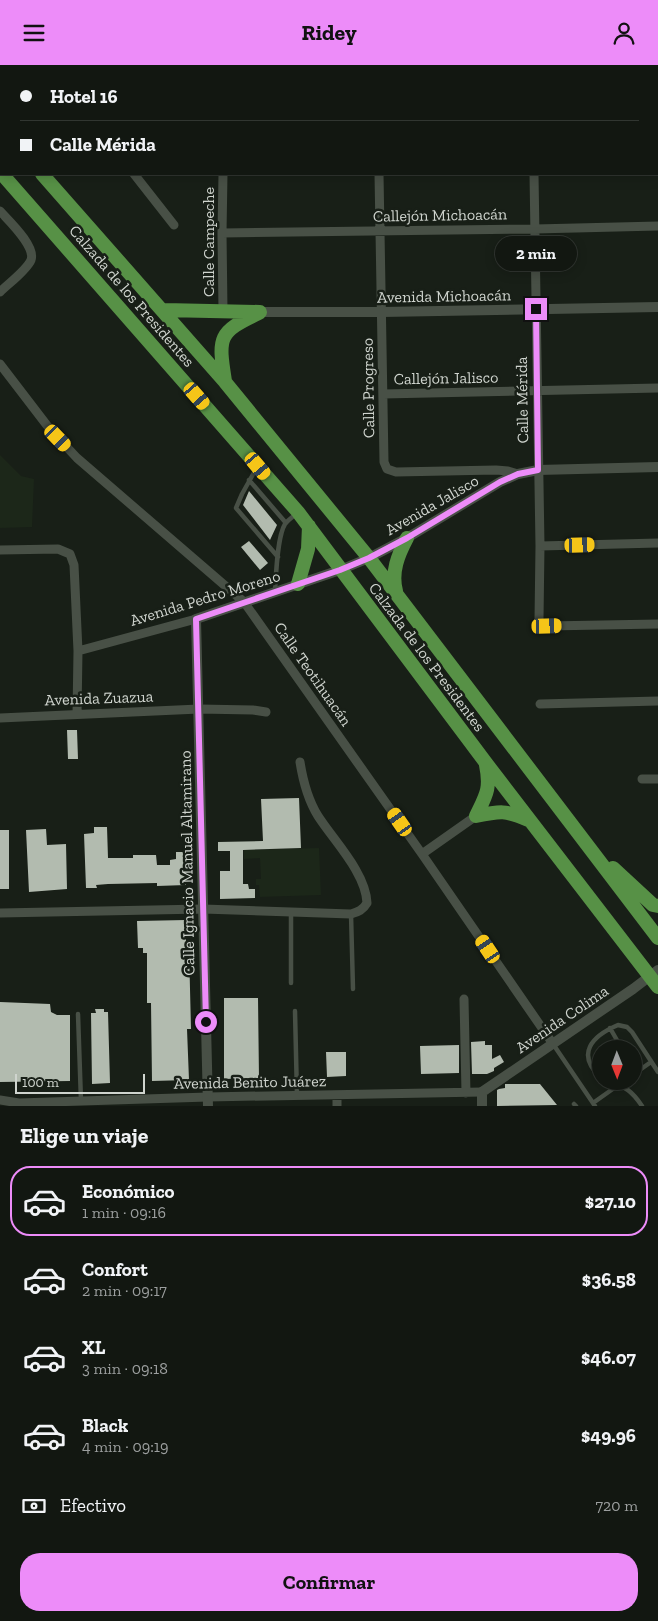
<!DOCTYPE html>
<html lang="es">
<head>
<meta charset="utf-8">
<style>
	body { margin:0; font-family:"Zilla Slab",serif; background:#1f241f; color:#f1f3f6; height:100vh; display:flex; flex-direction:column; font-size:19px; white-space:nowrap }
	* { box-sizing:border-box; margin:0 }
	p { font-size:16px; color:#9c9f9f }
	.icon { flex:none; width:28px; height:28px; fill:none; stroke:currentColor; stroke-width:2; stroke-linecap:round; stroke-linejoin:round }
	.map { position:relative; height:1041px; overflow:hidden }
	.drawer { display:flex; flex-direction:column; background:#121711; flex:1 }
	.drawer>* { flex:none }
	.top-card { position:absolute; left:0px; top:0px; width:659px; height:110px; box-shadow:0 2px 12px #0003,0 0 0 1px #313631; display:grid; align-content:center; height:110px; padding:0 20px; background:#121711 }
	.needle { width:32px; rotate:179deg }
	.buttons { position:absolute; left:592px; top:975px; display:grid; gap:10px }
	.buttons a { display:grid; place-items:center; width:50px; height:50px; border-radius:50%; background:#121711; box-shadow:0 2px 12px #0003,0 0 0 1px #313631; font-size:25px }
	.scale { position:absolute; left:15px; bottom:12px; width:130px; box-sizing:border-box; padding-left:5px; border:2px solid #cfd4ce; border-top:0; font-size:14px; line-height:18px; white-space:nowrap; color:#cfd4ce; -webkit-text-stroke:4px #181f17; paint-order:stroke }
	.end { position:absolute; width:22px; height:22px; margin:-11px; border:6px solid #ed8cf9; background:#111; box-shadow:0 0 0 2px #111 }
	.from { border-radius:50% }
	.bubble { position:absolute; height:35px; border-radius:18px; background:#121711; box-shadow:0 2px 12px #0003,0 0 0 1px #313631; font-size:16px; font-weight:800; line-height:35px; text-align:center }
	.car { position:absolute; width:15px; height:30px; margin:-15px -8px; border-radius:6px; box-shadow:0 0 4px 1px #0007; background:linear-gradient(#f5c518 24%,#345 0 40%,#f5c518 0 76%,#345 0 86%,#f5c518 0) }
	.top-card b { display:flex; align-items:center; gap:18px; height:48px; font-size:19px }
	.top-card b+b { border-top:1px solid #313631 }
	.top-card i { width:12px; height:12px; background:#f1f3f6 }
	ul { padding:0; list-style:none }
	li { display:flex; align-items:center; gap:15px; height:70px; margin:0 10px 8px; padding:0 10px; border:2px solid transparent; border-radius:20px }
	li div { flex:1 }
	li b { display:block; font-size:19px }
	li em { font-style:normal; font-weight:800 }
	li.selected { border-color:#ed8cf9 }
	li>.icon { width:45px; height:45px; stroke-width:1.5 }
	h2 { padding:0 20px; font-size:22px; line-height:60px }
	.pay { display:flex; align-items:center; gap:12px; height:55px; padding:0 20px; font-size:19px }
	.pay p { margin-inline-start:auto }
	.primary-button { display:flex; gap:10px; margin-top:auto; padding:10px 20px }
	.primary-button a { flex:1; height:58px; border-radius:20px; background:#ed8cf9; color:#111; font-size:20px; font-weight:800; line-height:58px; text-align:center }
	header { display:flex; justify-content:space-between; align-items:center; height:65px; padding:0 20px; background:#ed8cf9; color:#111; font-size:22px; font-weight:800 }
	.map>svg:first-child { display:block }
</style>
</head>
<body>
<header><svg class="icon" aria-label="menu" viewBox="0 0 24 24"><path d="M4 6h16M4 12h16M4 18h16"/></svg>Ridey<svg class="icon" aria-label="person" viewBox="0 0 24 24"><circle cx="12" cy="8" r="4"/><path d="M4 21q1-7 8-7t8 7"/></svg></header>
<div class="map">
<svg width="658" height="1041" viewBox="0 0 658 1041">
	<rect width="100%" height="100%" fill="#181f17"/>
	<!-- built -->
	<path fill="#1c2719" d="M0,390L21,411L34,414L32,462L0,463Z
		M319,783L321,830L260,832L259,820H256V814H261L260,793L244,794V785Z"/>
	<!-- building -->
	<path fill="#b2bbaf" d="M249,426L277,460L270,475L243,440Z
		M249,476L268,498L260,505L241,482Z
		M67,665H77L78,694H68Z
		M299,733L301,783L243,785V819H248L249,824H255V833L220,834V806H230V786H218V777L263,776L261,734Z
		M94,762H107L108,793H133V790H156L157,800H170V795L176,794V787H185L186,820L157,821V818L108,819L96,820L97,823H86L84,769L94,768Z
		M46,764L47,780L66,779L67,824L29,827L26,765Z
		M0,765H9V824H0Z
		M186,855V883H189L191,964H187L189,1015L152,1016L151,938H147V888H143V883H138L137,856Z
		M224,933H258L259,1013L224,1014Z
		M0,937L50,939L51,947L57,950H70V1016L0,1017Z
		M95,944H104V947H108L110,1018L92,1019L91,948H96Z
		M485,976V980H492V994L500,990L504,997L494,1003V1006L487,1009H472L471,977Z
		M459,980V1008L421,1009L420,981Z
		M326,987H346V1011L327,1012Z
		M505,1019H540L557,1040L497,1041V1025L499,1024L505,1023Z"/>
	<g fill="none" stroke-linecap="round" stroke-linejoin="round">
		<!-- service -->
		<path stroke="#485046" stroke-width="4.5" d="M256,404L242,429L236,443L278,492
			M249,415L286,458
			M275,527C276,511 277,472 285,459C288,455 293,452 297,448
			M291,847V918
			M351,849L353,924
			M295,946L297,1031
			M78,949L81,1036
			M610,963L622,984
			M553,979L595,1041
			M634,1009L651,997
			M601,1013C575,989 592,971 618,960L627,962L632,967L658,1007
			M608,1016C626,1022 632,1026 642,1041
			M593,1038L624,1016
			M574,1039L576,1041"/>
		<!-- minor -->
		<path stroke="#485046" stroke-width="9" d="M66,0V1
			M222,0V1
			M377,0V1
			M534,0V1
			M134,109L174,160
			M223,109L222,168L223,245
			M379,109L384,397L387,404L396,407L496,405L508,406L518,409
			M534,109L540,481L539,554L540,560L547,561L658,559
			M0,146C9,156 36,181 31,195C27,205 8,219 0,227
			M222,168L535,164L658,161
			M0,299L49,363L77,393L244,537L422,789L553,979
			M383,329L658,323
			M540,481L658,478
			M0,485L58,484L70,489L74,500L78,586L77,649
			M78,586L196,554
			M540,639L658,636
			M0,653L199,644L253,645L266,647
			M642,714H658
			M422,789L476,751
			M0,848L203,844L351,849C358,847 363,845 367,838C366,808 334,776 318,751C308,735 303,716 300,697
			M464,934L466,1028
			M337,1030V1041
			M0,1035L19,1038L208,1032L482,1027"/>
		<!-- tertiary -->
		<path stroke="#485046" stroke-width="10" d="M260,247H382L658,242
			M208,1041L196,554L340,505L369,493L407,473L500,417L518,409L538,405L658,402
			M482,1041V1027L633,924L658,905"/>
		<!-- trunk -->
		<path stroke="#579146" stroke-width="14" d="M0,62L1,64
			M2,109L298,447L486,698L658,922
			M42,109L225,317L369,493L658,873
			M164,245L260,247
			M225,316C218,272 218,267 259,248
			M298,519L308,484L309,461
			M396,526C391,507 398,490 407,473
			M476,751C500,746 506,745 528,755
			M476,751C486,730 491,724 486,700
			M613,803L653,840L658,841"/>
	</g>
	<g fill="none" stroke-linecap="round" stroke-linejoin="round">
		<!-- route -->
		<path stroke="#ed8cf9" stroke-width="6" d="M206,957L196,554L340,505L369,493L407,473L500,417L518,409L538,405L536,244"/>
	</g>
	<g text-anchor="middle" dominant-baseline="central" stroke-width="5" stroke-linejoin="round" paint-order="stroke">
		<!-- street labels -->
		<g font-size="16" fill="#cfd4ce" stroke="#181f17">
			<text transform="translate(440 150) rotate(-1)">Callejón Michoacán</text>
			<text transform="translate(208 177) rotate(-90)">Calle Campeche</text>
			<text transform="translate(132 231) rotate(49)">Calzada de los Presidentes</text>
			<text transform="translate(444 231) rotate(-1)">Avenida Michoacán</text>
			<text transform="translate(446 313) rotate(-1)">Callejón Jalisco</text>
			<text transform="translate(368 323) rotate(-91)">Calle Progreso</text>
			<text transform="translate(522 335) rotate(-91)">Calle Mérida</text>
			<text transform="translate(432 440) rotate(-30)">Avenida Jalisco</text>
			<text transform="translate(205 533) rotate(-17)">Avenida Pedro Moreno</text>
			<text transform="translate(427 592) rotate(53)">Calzada de los Presidentes</text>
			<text transform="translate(313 609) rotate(55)">Calle Teotihuacán</text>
			<text transform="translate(99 633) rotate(-2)">Avenida Zuazua</text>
			<text transform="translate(187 798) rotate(-91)">Calle Ignacio Manuel Altamirano</text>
			<text transform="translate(562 954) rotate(-34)">Avenida Colima</text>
			<text transform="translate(250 1017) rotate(-1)">Avenida Benito Juárez</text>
		</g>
	</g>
</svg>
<div class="buttons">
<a><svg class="needle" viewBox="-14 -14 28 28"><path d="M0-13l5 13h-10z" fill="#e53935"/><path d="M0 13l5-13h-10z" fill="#9c9f9f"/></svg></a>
</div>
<div class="scale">100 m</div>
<i class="end from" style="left:206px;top:957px"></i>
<i class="end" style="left:536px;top:244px"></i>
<div class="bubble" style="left:495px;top:171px;width:82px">2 min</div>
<i class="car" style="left:197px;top:331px;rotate:139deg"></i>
<i class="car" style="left:58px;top:373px;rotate:136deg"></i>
<i class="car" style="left:258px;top:401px;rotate:140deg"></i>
<i class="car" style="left:580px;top:480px;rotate:88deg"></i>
<i class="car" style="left:547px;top:561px;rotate:88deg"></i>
<i class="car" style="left:400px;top:757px;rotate:325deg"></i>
<i class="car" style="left:488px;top:884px;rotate:326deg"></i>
<div class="top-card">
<b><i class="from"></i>Hotel 16</b>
<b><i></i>Calle Mérida</b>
</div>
</div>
<section class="drawer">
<h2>Elige un viaje</h2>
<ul>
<li class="selected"><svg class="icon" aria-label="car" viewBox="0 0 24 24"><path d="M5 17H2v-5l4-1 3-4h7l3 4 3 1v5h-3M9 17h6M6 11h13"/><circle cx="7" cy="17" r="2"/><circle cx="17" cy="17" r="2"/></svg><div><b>Económico</b><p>1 min · 09:16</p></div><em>$27.10</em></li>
<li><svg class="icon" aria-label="car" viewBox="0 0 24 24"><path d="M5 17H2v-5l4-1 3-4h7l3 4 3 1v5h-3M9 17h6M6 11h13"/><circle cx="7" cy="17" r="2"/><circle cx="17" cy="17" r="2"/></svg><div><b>Confort</b><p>2 min · 09:17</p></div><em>$36.58</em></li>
<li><svg class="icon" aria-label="car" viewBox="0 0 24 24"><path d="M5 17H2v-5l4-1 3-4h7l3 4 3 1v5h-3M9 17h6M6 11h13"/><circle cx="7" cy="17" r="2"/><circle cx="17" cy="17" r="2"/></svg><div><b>XL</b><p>3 min · 09:18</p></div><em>$46.07</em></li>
<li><svg class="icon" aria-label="car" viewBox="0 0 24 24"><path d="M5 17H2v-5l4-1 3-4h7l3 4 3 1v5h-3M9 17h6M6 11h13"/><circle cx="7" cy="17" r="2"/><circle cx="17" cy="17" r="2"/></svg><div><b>Black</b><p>4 min · 09:19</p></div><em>$49.96</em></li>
</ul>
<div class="pay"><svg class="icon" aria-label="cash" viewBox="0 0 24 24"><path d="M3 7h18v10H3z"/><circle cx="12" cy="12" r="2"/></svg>Efectivo<p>720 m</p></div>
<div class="primary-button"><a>Confirmar</a></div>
</section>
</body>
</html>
